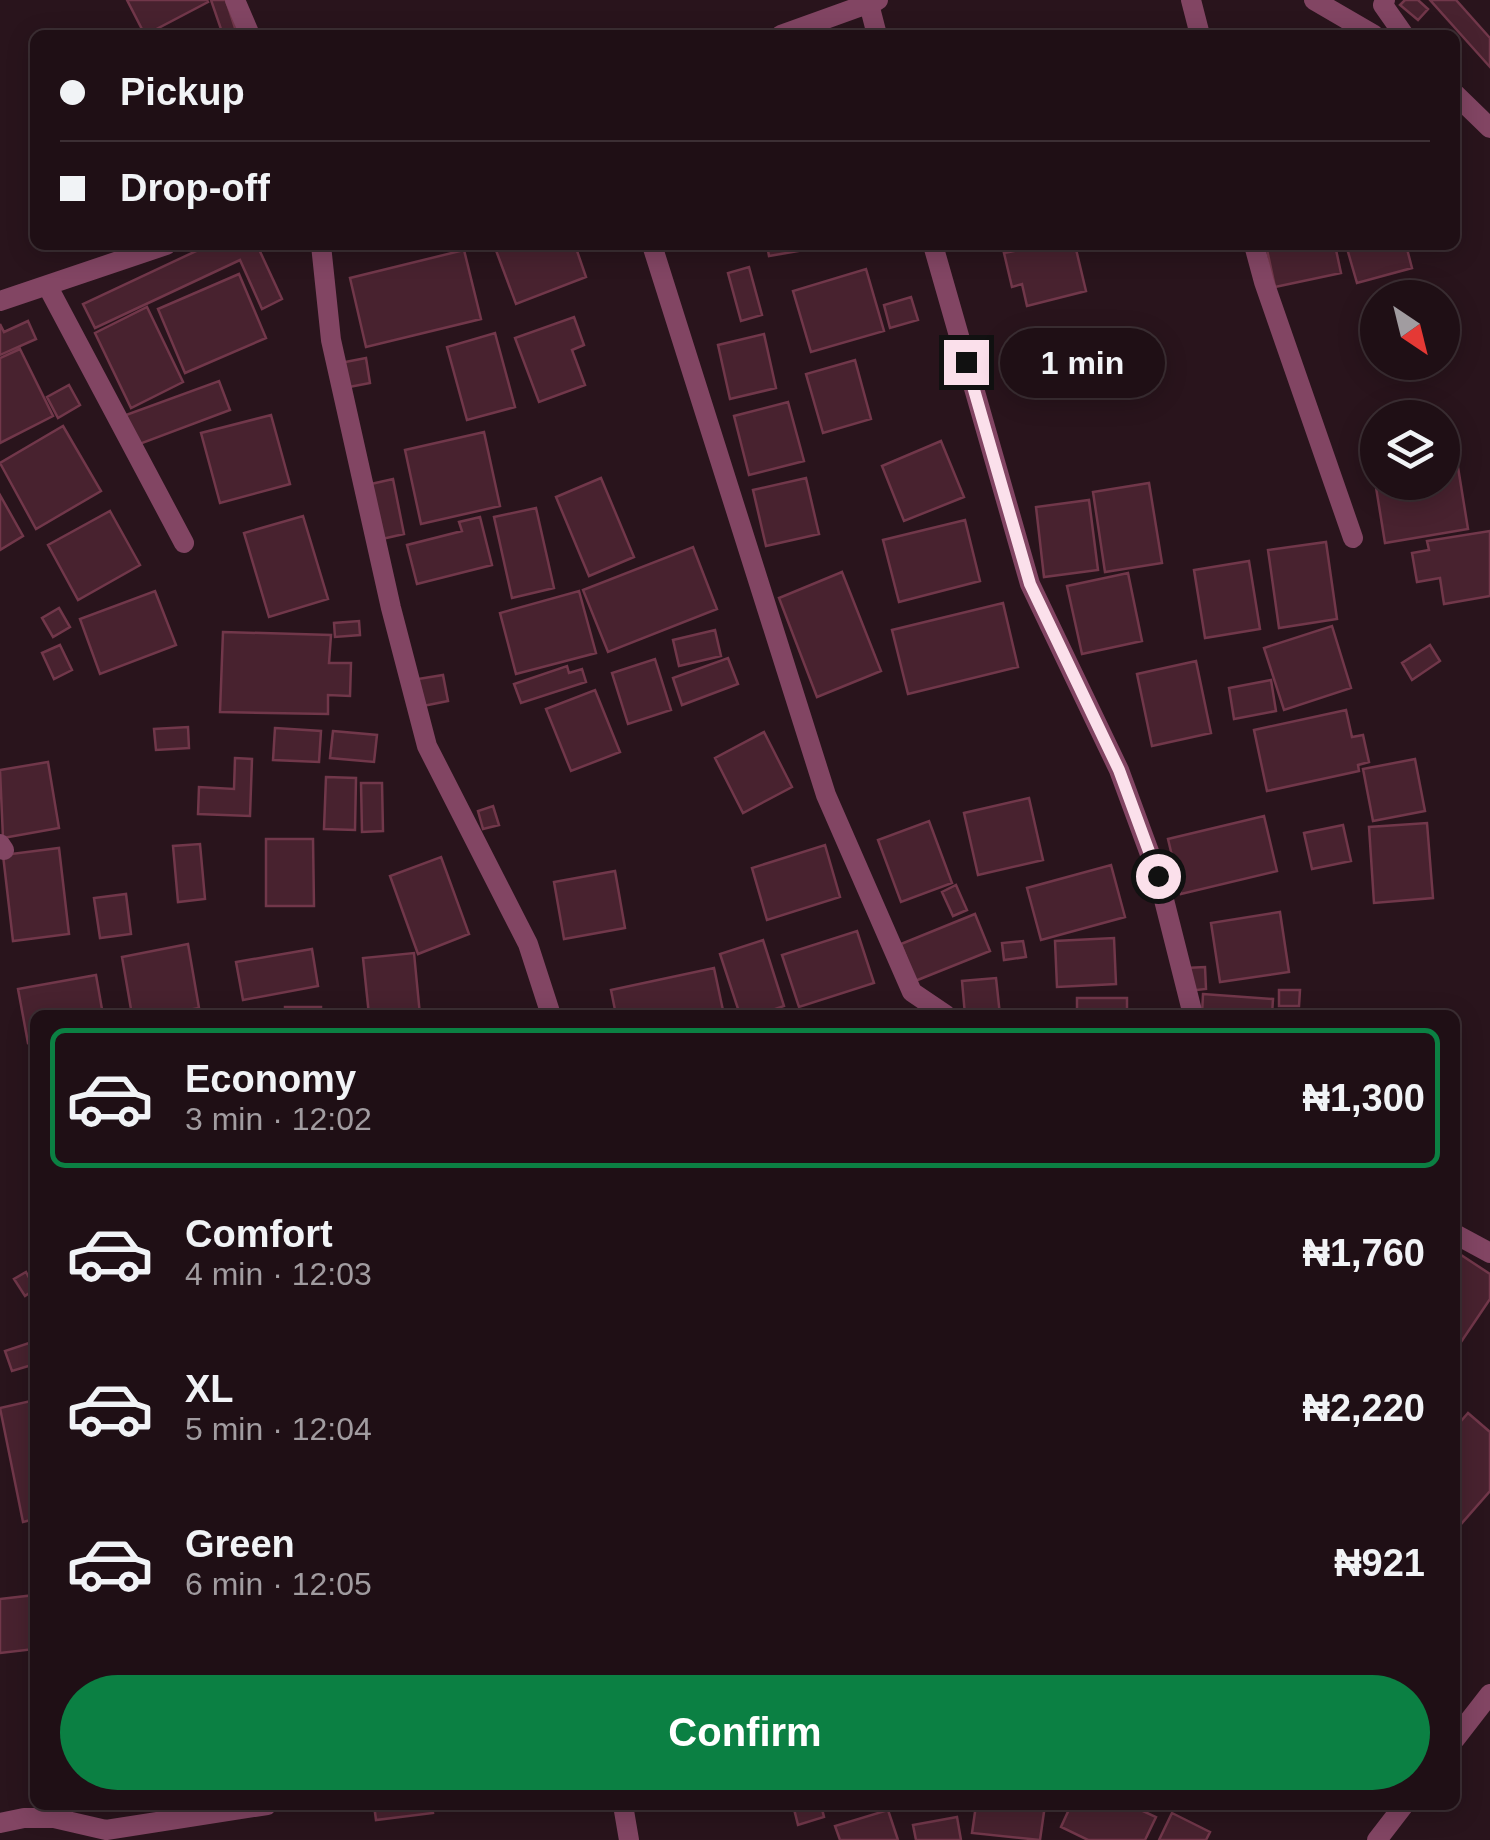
<!DOCTYPE html>
<html lang="en">
<head>
<meta charset="utf-8">
<style>
	body { margin:0; font-family:Arial,sans-serif; background:#27181e; color:#f1f3f6; height:100vh; display:flex; flex-direction:column; font-size:38px; white-space:nowrap }
	* { box-sizing:border-box; margin:0 }
	p { font-size:32px; color:#a19ca0 }
	.icon { flex:none; width:55px; height:55px; fill:none; stroke:currentColor; stroke-width:2; stroke-linecap:round; stroke-linejoin:round }
	.map { position:relative; flex:1; overflow:hidden }
	.panel { position:absolute; left:30px; top:1010px; width:1430px; height:800px; display:flex; flex-direction:column; background:#1f0f15; border-radius:15px; box-shadow:0 5px 25px #0003,0 0 0 2px #3c2f34 }
	.panel>* { flex:none }
	.banner { position:absolute; left:30px; top:30px; width:1430px; height:220px; border-radius:15px; box-shadow:0 5px 25px #0003,0 0 0 2px #3c2f34; display:grid; align-content:center; height:220px; padding:0 30px; background:#1f0f15 }
	.needle { width:65px; rotate:145deg }
	.buttons { position:absolute; left:1360px; top:280px; display:grid; gap:20px }
	.buttons a { display:grid; place-items:center; width:100px; height:100px; border-radius:50%; background:#1f0f15; box-shadow:0 5px 25px #0003,0 0 0 2px #3c2f34; font-size:50px }
	.end { position:absolute; width:45px; height:45px; margin:-22px; border:12px solid #fbe0eb; background:#111; box-shadow:0 0 0 5px #111 }
	.from { border-radius:50% }
	.bubble { position:absolute; height:70px; border-radius:35px; background:#1f0f15; box-shadow:0 5px 25px #0003,0 0 0 2px #3c2f34; font-size:32px; font-weight:600; line-height:70px; text-align:center }
	.banner b { display:flex; align-items:center; gap:35px; height:95px; font-size:38px }
	.banner b+b { border-top:2px solid #3c2f34 }
	.banner i { width:25px; height:25px; background:#f1f3f6 }
	ul { padding:18px 0 0; list-style:none }
	li { display:flex; align-items:center; gap:30px; height:140px; margin:0 20px 15px; padding:0 10px; border:5px solid transparent; border-radius:15px }
	li div { flex:1 }
	li b { display:block; font-size:38px }
	li em { font-style:normal; font-weight:600 }
	li.selected { border-color:#0b8043 }
	li>.icon { width:90px; height:90px; stroke-width:1.5 }
	.cta { display:flex; gap:20px; margin-top:auto; padding:20px 30px }
	.cta a { flex:1; height:115px; border-radius:60px; background:#0b8043; color:#fff; font-size:40px; font-weight:600; line-height:115px; text-align:center }
	.map>svg:first-child { display:block }
</style>
</head>
<body>
<div class="map">
<svg width="1490" height="1840" viewBox="0 0 1490 1840">
	<rect width="100%" height="100%" fill="#29141c"/>
	<!-- building -->
	<path fill="#48222f" stroke="#71374a" stroke-width="2.5" d="M127,0H207L208,2L145,35Z
		M211,0H226L236,31L223,35Z
		M1405,0H1418L1428,9L1418,20L1400,5Z
		M1430,0H1456L1490,38V67Z
		M209,245H257L282,299L262,309L240,260L95,328L83,304Z
		M494,245H575L586,277L516,304Z
		M767,245H822V247L769,256Z
		M1013,245H1075L1086,291L1027,306L1022,284L1012,287L1004,253L1014,251Z
		M1266,245H1335L1341,273L1275,287Z
		M1346,245H1406L1412,268L1357,283Z
		M464,250L481,319L366,347L350,278Z
		M749,267L762,315L741,321L728,273Z
		M866,269L884,331L811,352L793,291Z
		M239,274L266,338L185,373L158,309Z
		M911,297L918,320L890,328L884,305Z
		M147,307L183,382L131,408L95,333Z
		M574,317L584,345L572,350L585,385L539,402L515,338Z
		M28,321L36,339L0,355V324L4,332Z
		M495,333L515,407L467,420L447,347Z
		M764,334L776,388L730,399L718,345Z
		M20,349L53,416L0,443V358Z
		M366,358L370,383L344,388L340,363Z
		M855,360L871,419L823,433L806,374Z
		M219,381L230,410L137,445L126,415Z
		M69,385L80,405L58,418L47,397Z
		M788,402L804,461L749,475L734,416Z
		M271,415L290,484L220,503L201,433Z
		M63,426L101,491L36,529L0,463Z
		M484,432L500,506L421,524L405,450Z
		M941,441L964,497L904,521L882,466Z
		M1457,461L1468,529L1385,543L1374,475L1378,474V482H1442V463Z
		M601,478L634,557L589,576L556,497Z
		M806,478L819,534L766,546L753,490Z
		M393,479L404,534L382,539L371,484Z
		M1149,483L1162,563L1105,572L1093,492Z
		M0,495L23,536L0,550Z
		M1089,500L1098,570L1044,577L1036,507Z
		M536,508L554,588L512,598L494,517Z
		M110,511L140,565L78,600L48,545Z
		M303,516L328,599L269,617L244,533Z
		M480,517L492,565L417,584L407,545L462,531L459,522Z
		M965,520L980,581L899,602L883,540Z
		M1490,531V596L1444,604L1440,578L1417,582L1412,553L1429,550L1427,541Z
		M1326,542L1337,619L1279,628L1268,550Z
		M693,547L717,609L608,652L583,590Z
		M1249,561L1260,629L1205,638L1194,570Z
		M842,572L881,671L817,697L779,598Z
		M1128,573L1142,641L1082,654L1067,586Z
		M155,591L176,645L100,674L80,619Z
		M579,591L596,653L516,674L500,613Z
		M1003,603L1018,667L908,694L892,630Z
		M59,608L70,627L53,637L42,618Z
		M359,621L360,635L335,637L334,623Z
		M1332,626L1351,688L1284,710L1264,648Z
		M715,630L721,656L679,666L673,640Z
		M223,632L331,635L329,663H351L350,696L328,695V714L220,712Z
		M60,645L72,670L54,679L42,653Z
		M1430,645L1440,661L1412,680L1402,663Z
		M728,658L738,684L682,705L673,678Z
		M655,659L671,710L628,724L612,673Z
		M1196,661L1211,733L1152,746L1137,674Z
		M567,666L569,673L582,669L586,682L521,703L514,684Z
		M443,675L448,701L423,706L418,679Z
		M1271,680L1276,711L1234,719L1229,688Z
		M595,690L620,752L571,771L546,709Z
		M1346,710L1352,737L1363,735L1369,762L1358,765L1359,771L1267,791L1254,730Z
		M188,727L189,748L156,750L154,729Z
		M275,728L321,731L319,762L273,760Z
		M333,731L377,735L374,762L330,758Z
		M764,732L792,787L743,813L715,758Z
		M235,758L252,759L250,816L198,814L199,787L234,789Z
		M1415,759L1425,811L1373,821L1363,769Z
		M48,762L59,828L3,838L0,770Z
		M326,777L356,778L355,830L324,829Z
		M361,783H382L383,831L362,832Z
		M1029,798L1043,860L978,875L964,813Z
		M493,806L499,825L483,829L478,811Z
		M1264,816L1277,871L1181,894L1168,839Z
		M929,821L952,883L901,902L878,840Z
		M1427,823L1433,898L1374,903L1369,827Z
		M1343,825L1351,861L1312,869L1304,833Z
		M266,839H313L314,906H266Z
		M200,844L205,899L178,902L173,846Z
		M825,845L840,897L767,920L752,868Z
		M59,848L69,934L13,941L3,855Z
		M441,857L469,934L418,954L390,876Z
		M1111,865L1125,917L1041,940L1027,888Z
		M615,871L625,928L564,939L554,882Z
		M956,885L967,910L953,916L942,892Z
		M126,894L131,934L100,938L94,898Z
		M1280,912L1289,972L1220,982L1211,923Z
		M975,914L990,951L915,981L901,944Z
		M857,931L874,983L799,1007L782,955Z
		M1114,938L1116,984L1057,987L1055,941Z
		M763,940L784,1006L758,1015H740L720,954Z
		M1023,941L1026,957L1004,960L1002,943Z
		M188,944L199,1008L162,1015H132L122,957Z
		M312,949L318,986L243,1000L236,962Z
		M414,953L420,1015H369L363,958Z
		M1205,967L1206,989L1187,991L1186,968Z
		M714,968L724,1015H616L611,990Z
		M96,975L103,1015H35V1042L28,1043L18,989Z
		M996,978L1000,1015H965L962,981Z
		M1279,990H1300L1299,1006H1279Z
		M1203,994L1273,999L1272,1015H1202Z
		M1077,998H1127V1015H1077Z
		M285,1007H321V1015H285Z
		M1455,1251L1490,1274V1299L1455,1351Z
		M26,1272L35,1289L25,1296L14,1279Z
		M35,1341V1364L12,1371L5,1351Z
		M35,1400V1519L23,1522L0,1408Z
		M1468,1413L1490,1432V1491L1455,1531V1428Z
		M35,1595V1649L0,1653V1599Z
		M374,1805H432L433,1813L376,1820Z
		M793,1805H821L824,1817L798,1825Z
		M976,1805H1045L1040,1840L972,1833Z
		M1071,1805H1130L1156,1817L1145,1840H1088L1061,1827Z
		M888,1810L898,1840H840L835,1826Z
		M1172,1813L1210,1832L1206,1840H1159Z
		M957,1817L961,1840H916L913,1825Z"/>
	<g fill="none" stroke-linecap="round" stroke-linejoin="round">
		<!-- minor -->
		<path stroke="#824563" stroke-width="20" d="M235,0L250,35
			M1191,0L1200,35
			M1314,0L1374,35
			M1385,0L1383,5L1404,35
			M869,4L877,35
			M781,35L878,0
			M1455,94L1490,128
			M321,245L331,340L391,608L427,746L528,944L551,1015
			M652,245L826,795L912,992L946,1015
			M933,245L1030,584L1119,770L1158,876L1193,1015
			M1254,245L1264,282L1353,538
			M48,287L184,543
			M0,301L166,245
			M0,844L4,850
			M1455,1234L1490,1253
			M1455,1739L1490,1694
			M623,1805L629,1840
			M0,1823L24,1818H54L106,1830L267,1805
			M1377,1840L1404,1805"/>
	</g>
	<g fill="none" stroke-linecap="round" stroke-linejoin="round">
		<!-- route -->
		<path stroke="#fbe0eb" stroke-width="12" d="M966,362L1030,584L1119,770L1158,876"/>
	</g>
</svg>
<div class="buttons">
<a><svg class="needle" viewBox="-14 -14 28 28"><path d="M0-13l5 13h-10z" fill="#e53935"/><path d="M0 13l5-13h-10z" fill="#a19ca0"/></svg></a>
<a><svg class="icon" aria-label="layers" viewBox="0 0 24 24"><path d="M12 4l9 5-9 5-9-5zM3 14l9 5 9-5"/></svg></a>
</div>
<i class="end from" style="left:1158px;top:876px"></i>
<i class="end" style="left:966px;top:362px"></i>
<div class="bubble" style="left:1000px;top:328px;width:165px">1 min</div>
<div class="banner">
<b><i class="from"></i>Pickup</b>
<b><i></i>Drop-off</b>
</div>
<section class="panel">
<ul>
<li class="selected"><svg class="icon" aria-label="car" viewBox="0 0 24 24"><path d="M5 17H2v-5l4-1 3-4h7l3 4 3 1v5h-3M9 17h6M6 11h13"/><circle cx="7" cy="17" r="2"/><circle cx="17" cy="17" r="2"/></svg><div><b>Economy</b><p>3 min · 12:02</p></div><em>₦1,300</em></li>
<li><svg class="icon" aria-label="car" viewBox="0 0 24 24"><path d="M5 17H2v-5l4-1 3-4h7l3 4 3 1v5h-3M9 17h6M6 11h13"/><circle cx="7" cy="17" r="2"/><circle cx="17" cy="17" r="2"/></svg><div><b>Comfort</b><p>4 min · 12:03</p></div><em>₦1,760</em></li>
<li><svg class="icon" aria-label="car" viewBox="0 0 24 24"><path d="M5 17H2v-5l4-1 3-4h7l3 4 3 1v5h-3M9 17h6M6 11h13"/><circle cx="7" cy="17" r="2"/><circle cx="17" cy="17" r="2"/></svg><div><b>XL</b><p>5 min · 12:04</p></div><em>₦2,220</em></li>
<li><svg class="icon" aria-label="car" viewBox="0 0 24 24"><path d="M5 17H2v-5l4-1 3-4h7l3 4 3 1v5h-3M9 17h6M6 11h13"/><circle cx="7" cy="17" r="2"/><circle cx="17" cy="17" r="2"/></svg><div><b>Green</b><p>6 min · 12:05</p></div><em>₦921</em></li>
</ul>
<div class="cta"><a>Confirm</a></div>
</section>
</div>
</body>
</html>
